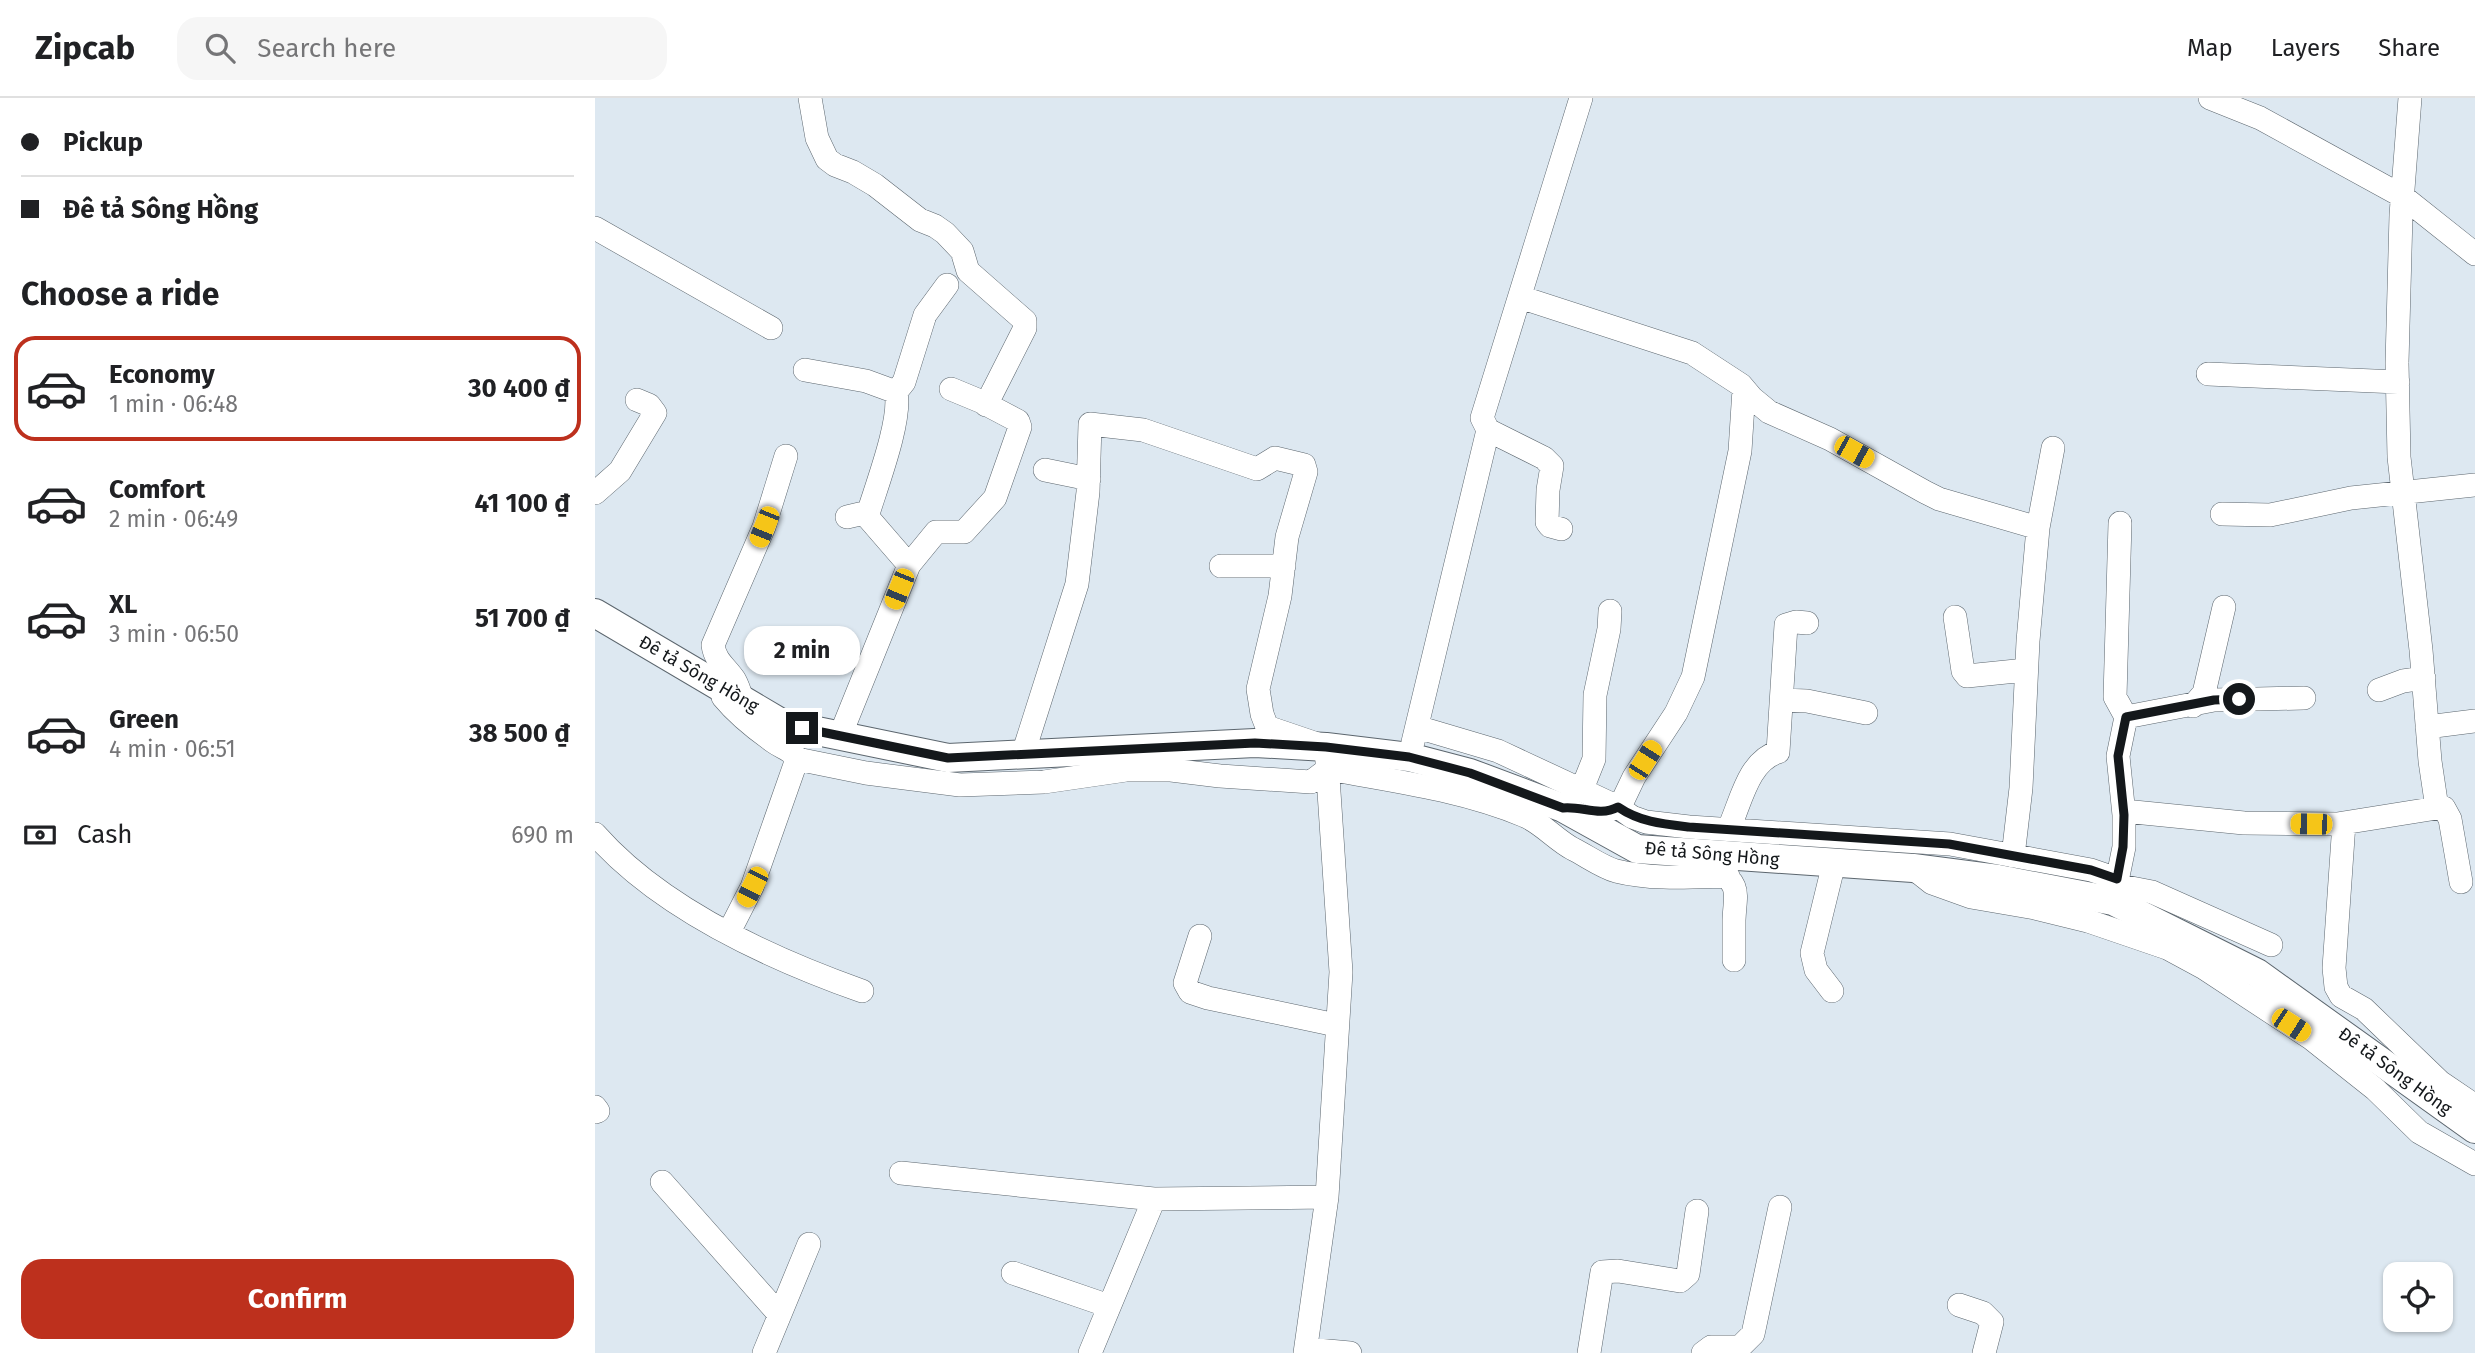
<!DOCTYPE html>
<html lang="en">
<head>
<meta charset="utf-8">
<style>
	body { margin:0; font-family:"Fira Sans",sans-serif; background:#f6f6f6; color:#202124; height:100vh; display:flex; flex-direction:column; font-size:26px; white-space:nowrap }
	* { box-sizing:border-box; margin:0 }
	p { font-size:23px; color:#757577 }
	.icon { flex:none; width:38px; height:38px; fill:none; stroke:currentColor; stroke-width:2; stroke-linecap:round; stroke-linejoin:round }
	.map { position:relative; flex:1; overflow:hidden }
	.sheet { display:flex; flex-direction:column; background:#fff; width:595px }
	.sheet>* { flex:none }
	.top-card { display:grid; align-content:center; height:154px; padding:0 21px; background:#fff }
	.buttons { position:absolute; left:1788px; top:1164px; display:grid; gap:14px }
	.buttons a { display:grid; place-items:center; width:70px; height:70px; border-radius:14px; background:#fff; box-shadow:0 2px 5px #0004; font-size:35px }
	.end { position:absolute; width:32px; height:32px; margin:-16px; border:9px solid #14181b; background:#fff; box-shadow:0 0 0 4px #fff }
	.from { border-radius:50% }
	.bubble { position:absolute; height:49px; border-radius:21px; background:#fff; box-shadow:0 2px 5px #0004; font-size:23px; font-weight:700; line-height:49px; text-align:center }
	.car { position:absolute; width:21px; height:42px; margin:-21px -10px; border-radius:9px; box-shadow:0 0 5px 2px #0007; background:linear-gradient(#f5c518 24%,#345 0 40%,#f5c518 0 76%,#345 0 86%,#f5c518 0) }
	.top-card b { display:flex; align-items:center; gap:24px; height:66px; font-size:26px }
	.top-card b+b { border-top:2px solid #e0e0e0 }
	.top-card i { width:18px; height:18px; background:#202124 }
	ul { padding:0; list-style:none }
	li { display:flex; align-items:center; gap:21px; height:105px; margin:0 14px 10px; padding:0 7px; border:4px solid transparent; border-radius:21px }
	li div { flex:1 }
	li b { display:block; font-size:26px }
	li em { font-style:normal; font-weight:700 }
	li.current { border-color:#bd301d }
	li>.icon { width:63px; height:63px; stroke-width:1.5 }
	h2 { padding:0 21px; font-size:32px; line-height:84px }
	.pay { display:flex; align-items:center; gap:18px; height:77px; padding:0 21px; font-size:26px }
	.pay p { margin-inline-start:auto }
	.primary-button { display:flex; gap:14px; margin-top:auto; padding:14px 21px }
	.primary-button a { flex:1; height:80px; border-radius:21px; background:#bd301d; color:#fff; font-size:28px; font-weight:700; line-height:80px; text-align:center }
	header { display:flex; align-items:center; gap:42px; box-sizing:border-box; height:98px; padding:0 35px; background:#fff; border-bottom:2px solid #e0e0e0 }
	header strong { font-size:33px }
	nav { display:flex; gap:38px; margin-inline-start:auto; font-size:24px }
	.search { width:490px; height:63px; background:#f6f6f6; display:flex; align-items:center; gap:18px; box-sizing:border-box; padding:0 24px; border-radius:21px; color:#757577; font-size:26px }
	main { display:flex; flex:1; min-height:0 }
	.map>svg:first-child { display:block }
</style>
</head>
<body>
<header>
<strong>Zipcab</strong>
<div class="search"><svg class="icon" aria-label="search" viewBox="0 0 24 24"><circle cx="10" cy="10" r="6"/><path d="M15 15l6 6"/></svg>Search here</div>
<nav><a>Map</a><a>Layers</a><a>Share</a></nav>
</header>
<main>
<section class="sheet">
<div class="top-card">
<b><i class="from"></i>Pickup</b>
<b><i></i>Đê tả Sông Hồng</b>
</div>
<h2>Choose a ride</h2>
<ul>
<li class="current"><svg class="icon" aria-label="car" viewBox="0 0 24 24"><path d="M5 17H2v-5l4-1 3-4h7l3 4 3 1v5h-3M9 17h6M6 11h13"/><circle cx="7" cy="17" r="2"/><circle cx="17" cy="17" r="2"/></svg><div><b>Economy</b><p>1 min · 06:48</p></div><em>30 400 ₫</em></li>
<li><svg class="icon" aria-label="car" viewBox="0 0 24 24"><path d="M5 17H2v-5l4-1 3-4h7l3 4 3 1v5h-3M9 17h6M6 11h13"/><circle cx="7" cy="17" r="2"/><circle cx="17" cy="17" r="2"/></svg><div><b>Comfort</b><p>2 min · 06:49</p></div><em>41 100 ₫</em></li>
<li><svg class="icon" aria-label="car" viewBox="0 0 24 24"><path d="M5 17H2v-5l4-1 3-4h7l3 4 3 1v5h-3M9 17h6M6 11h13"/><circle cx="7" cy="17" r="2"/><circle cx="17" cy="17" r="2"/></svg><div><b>XL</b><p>3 min · 06:50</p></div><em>51 700 ₫</em></li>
<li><svg class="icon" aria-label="car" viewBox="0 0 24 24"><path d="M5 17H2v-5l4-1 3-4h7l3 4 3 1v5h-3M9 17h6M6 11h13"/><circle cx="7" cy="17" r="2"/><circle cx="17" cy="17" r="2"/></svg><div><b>Green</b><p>4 min · 06:51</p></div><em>38 500 ₫</em></li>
</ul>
<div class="pay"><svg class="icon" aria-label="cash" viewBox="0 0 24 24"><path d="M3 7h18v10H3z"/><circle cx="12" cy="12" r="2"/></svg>Cash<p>690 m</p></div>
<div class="primary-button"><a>Confirm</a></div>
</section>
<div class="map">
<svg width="1880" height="1255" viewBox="0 0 1880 1255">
	<rect width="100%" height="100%" fill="#dde8f1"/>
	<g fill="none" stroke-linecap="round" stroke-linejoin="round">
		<defs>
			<path id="minor" d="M215,0L222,40L232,61L240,67L258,74L280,87L325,122L340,128L350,135L367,153L373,173L430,223V230L391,307
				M1615,0L1665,20L1807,98L1880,156
				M0,130L176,230
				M925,199L1097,255L1146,287L1157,300L1174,314L1235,341L1330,394L1344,401L1443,430L1433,543L1426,690L1418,758
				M210,272L271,283L301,294C307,322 281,389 272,419
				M1613,276L1803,284
				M301,294L309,284L330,217L352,187
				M893,332L949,360L957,368L953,392L952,424L955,428L966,431
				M450,372L494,381
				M0,395L25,373L60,315L54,307L42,302
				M1627,416L1675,417L1756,400L1880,387
				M1443,430L1458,350
				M314,467L341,434H369L400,400L425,329L423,323L385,303L356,291
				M626,468H689
				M1360,519L1368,573L1372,578L1431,572
				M1784,592L1808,583L1829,580
				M128,599C142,616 162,632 179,644C187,650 197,652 202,661L157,789L134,834
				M1187,602L1212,603L1271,615
				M148,603C145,596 143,587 139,581C131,569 120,563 118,547L169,429L191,358
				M1598,608L1609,595L1629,509
				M1531,619L1619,602L1709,600
				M822,629L903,653L1023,709L1037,719L1051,724L1094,729L1355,746L1496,772L1522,781
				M1832,629L1880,623
				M245,638L314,467L269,415L252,419
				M818,644L893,332L887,320L986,0
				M428,656L482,486L493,394L495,326L548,332L662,371L680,360L709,367L711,374L692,439L685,498L663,591L667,616L672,629L731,649L746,874L732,1099L710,1255
				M202,661L271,675L365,687L449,684L531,672H576L625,678L716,684L733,671C800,683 867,692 930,718C948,726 961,742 978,751C992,758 1007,769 1021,773C1057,782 1096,779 1133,778
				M987,691L999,661L1000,597L1014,531L1015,513
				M1842,710H1849L1855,721L1866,784
				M1529,713L1649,725L1742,726L1842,710L1835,663L1826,552L1804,359L1802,265L1806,117L1815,0
				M1009,714L1023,709L1029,700L1039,679L1081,615L1098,579L1145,353L1149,291
				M1749,725L1739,870L1741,889L1746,898L1769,911L1845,984L1876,1005
				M1134,730C1146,704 1153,663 1183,654L1191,527L1201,524L1212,525
				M0,736C66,811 174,860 267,893
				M1318,770L1337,785L1376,799L1440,810L1493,823L1572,850L1609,870L1717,941L1780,991L1824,1034L1880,1066
				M1120,771C1147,786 1140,796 1139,822C1139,835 1139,849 1139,862
				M1521,787L1557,794L1676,847
				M1520,793L1529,749V717L1523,658L1531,619L1520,599L1525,425
				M605,838L590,885L595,894L613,900L741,927
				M1237,893L1221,872L1217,855L1239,765
				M0,1009L3,1013L0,1014
				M306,1075L559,1101L732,1099
				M67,1084L184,1216
				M418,1175L514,1208
				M1364,1207L1388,1215L1397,1224L1389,1255
				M711,1251L755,1255
				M169,1255L214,1146
				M495,1255L559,1101
				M994,1255L1007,1174L1023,1173L1085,1183L1093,1176L1102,1113
				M1108,1255L1116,1249H1145L1158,1236L1185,1109"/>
			<path id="major" d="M0,515L188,626L353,660L660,645L731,649L814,659L875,675L968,710L1042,751L1318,770L1403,781L1518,803L1662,875L1880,1031"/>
		</defs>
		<!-- minor casing -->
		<use href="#minor" stroke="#5c666e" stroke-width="24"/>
		<!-- major casing -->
		<use href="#major" stroke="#5c666e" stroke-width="30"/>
		<!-- minor -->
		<use href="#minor" stroke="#fff" stroke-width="23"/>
		<!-- major -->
		<use href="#major" stroke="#fff" stroke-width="28"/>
	</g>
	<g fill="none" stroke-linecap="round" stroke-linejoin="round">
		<!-- route -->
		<path stroke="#14181b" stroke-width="9" d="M207,630L353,660L660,645L731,649L814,659L875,675L968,710C988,708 1004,719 1023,709C1045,724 1067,726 1094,729L1354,746L1496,772L1522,781L1528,749L1529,717L1523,658L1531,619L1619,602L1644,601"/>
	</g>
	<g text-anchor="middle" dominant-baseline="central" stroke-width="5" stroke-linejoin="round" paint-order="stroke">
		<!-- street labels -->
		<g font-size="18" fill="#14181b" stroke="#fff">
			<text transform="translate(104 576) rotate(30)">Đê tả Sông Hồng</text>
			<text transform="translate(1117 756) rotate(5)">Đê tả Sông Hồng</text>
			<text transform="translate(1800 973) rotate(36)">Đê tả Sông Hồng</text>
		</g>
	</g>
</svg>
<div class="buttons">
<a><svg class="icon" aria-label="locate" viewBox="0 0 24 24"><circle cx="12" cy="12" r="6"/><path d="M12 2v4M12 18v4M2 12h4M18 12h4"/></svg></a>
</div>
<i class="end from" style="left:1644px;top:601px"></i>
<i class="end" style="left:207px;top:630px"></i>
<div class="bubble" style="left:149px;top:528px;width:116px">2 min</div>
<i class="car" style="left:1259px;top:354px;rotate:119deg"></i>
<i class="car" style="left:169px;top:429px;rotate:202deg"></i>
<i class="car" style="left:304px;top:491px;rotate:202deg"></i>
<i class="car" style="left:1050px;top:662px;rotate:32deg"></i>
<i class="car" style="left:1716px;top:726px;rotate:271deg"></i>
<i class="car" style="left:157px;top:789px;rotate:207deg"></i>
<i class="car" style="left:1696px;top:927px;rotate:123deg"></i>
</div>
</main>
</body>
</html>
